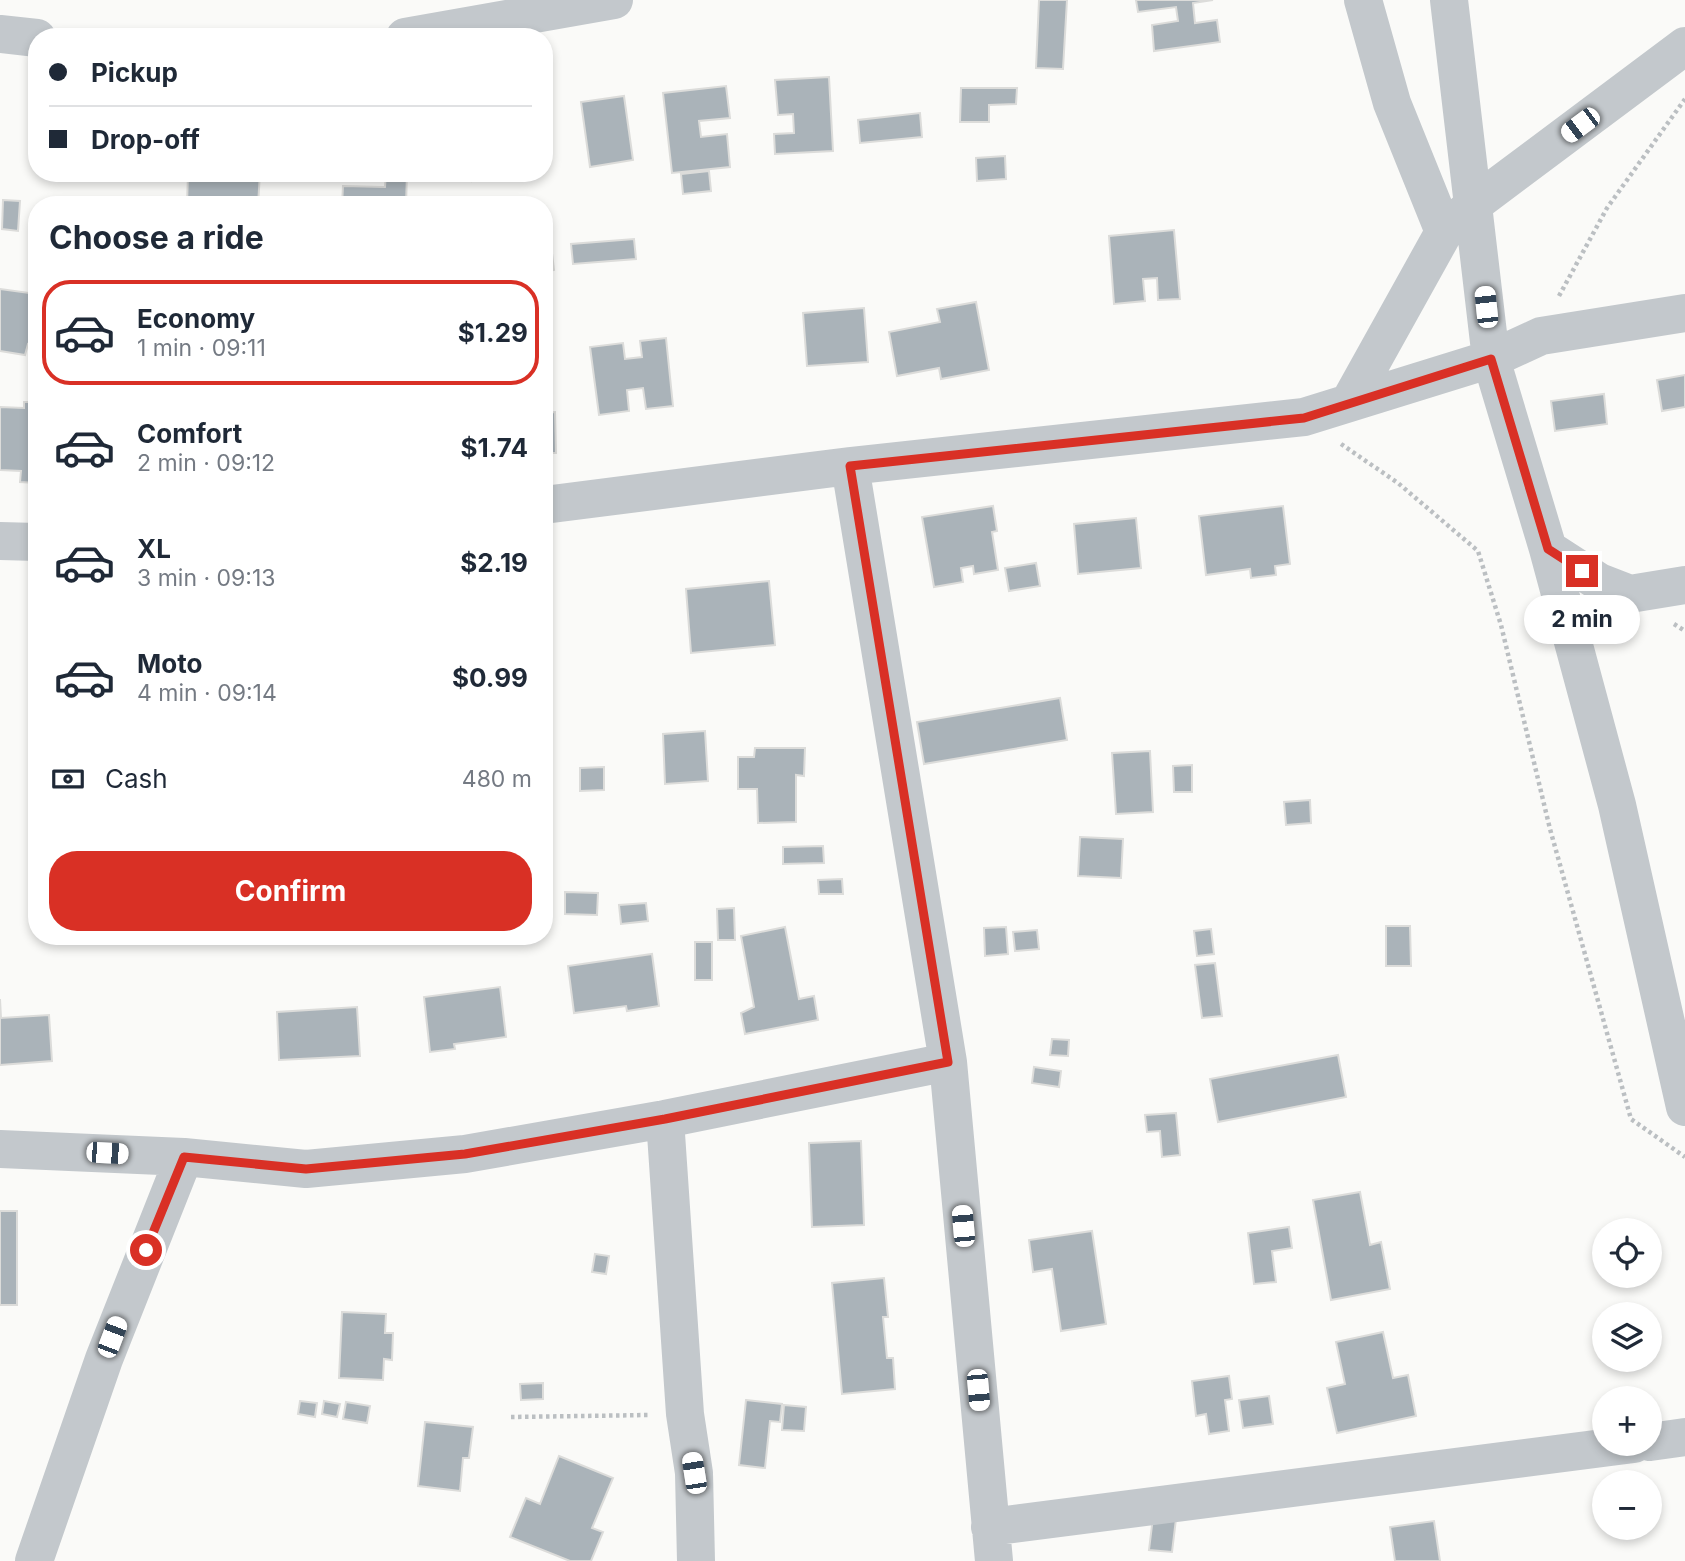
<!DOCTYPE html>
<html lang="en">
<head>
<meta charset="utf-8">
<style>
	body { margin:0; font-family:Inter,sans-serif; background:#f2f2f3; color:#1f2937; height:100vh; display:flex; flex-direction:column; font-size:26px; white-space:nowrap }
	* { box-sizing:border-box; margin:0 }
	p { font-size:23px; color:#747a83 }
	.icon { flex:none; width:38px; height:38px; fill:none; stroke:currentColor; stroke-width:2; stroke-linecap:round; stroke-linejoin:round }
	.map { position:relative; flex:1; overflow:hidden }
	.side { position:absolute; left:28px; top:196px; width:525px; height:749px; display:flex; flex-direction:column; background:#fff; border-radius:28px; box-shadow:0 4px 10px #0003 }
	.side>* { flex:none }
	.guide { position:absolute; left:28px; top:28px; width:525px; height:154px; border-radius:28px; box-shadow:0 4px 10px #0003; display:grid; align-content:center; height:154px; padding:0 21px; background:#fff }
	.controls { position:absolute; left:1592px; top:1218px; display:grid; gap:14px }
	.controls a { display:grid; place-items:center; width:70px; height:70px; border-radius:50%; background:#fff; box-shadow:0 4px 10px #0003; font-size:35px }
	.end { position:absolute; width:32px; height:32px; margin:-16px; border:9px solid #d93025; background:#fff; box-shadow:0 0 0 4px #fff }
	.from { border-radius:50% }
	.bubble { position:absolute; height:49px; border-radius:24px; background:#fff; box-shadow:0 4px 10px #0003; font-size:23px; font-weight:700; line-height:49px; text-align:center }
	.car { position:absolute; width:21px; height:42px; margin:-21px -10px; border-radius:9px; box-shadow:0 0 5px 2px #0007; background:linear-gradient(#fff 24%,#345 0 40%,#fff 0 76%,#345 0 86%,#fff 0) }
	.guide b { display:flex; align-items:center; gap:24px; height:66px; font-size:26px }
	.guide b+b { border-top:2px solid #e0e1e3 }
	.guide i { width:18px; height:18px; background:#1f2937 }
	ul { padding:0; list-style:none }
	li { display:flex; align-items:center; gap:21px; height:105px; margin:0 14px 10px; padding:0 7px; border:4px solid transparent; border-radius:28px }
	li div { flex:1 }
	li b { display:block; font-size:26px }
	li em { font-style:normal; font-weight:700 }
	li.active { border-color:#d93025 }
	li>.icon { width:63px; height:63px; stroke-width:1.5 }
	h2 { padding:0 21px; font-size:32px; line-height:84px }
	.pay { display:flex; align-items:center; gap:18px; height:77px; padding:0 21px; font-size:26px }
	.pay p { margin-inline-start:auto }
	.cta { display:flex; gap:14px; margin-top:auto; padding:14px 21px }
	.cta a { flex:1; height:80px; border-radius:28px; background:#d93025; color:#fff; font-size:28px; font-weight:700; line-height:80px; text-align:center }
	.map>svg:first-child { display:block }
</style>
</head>
<body>
<div class="map">
<svg width="1685" height="1561" viewBox="0 0 1685 1561">
	<rect width="100%" height="100%" fill="#fafaf8"/>
	<!-- building -->
	<path fill="#aab3b9" stroke="#dcdcda" stroke-width="2" d="M1039,0H1067L1063,69L1036,68Z
		M1136,0H1213L1193,3L1195,23L1217,20L1220,42L1154,51L1152,25L1178,21L1176,7L1138,12Z
		M829,77L833,151L775,154L774,134L794,133L793,114L778,115L775,80Z
		M726,86L730,118L699,121L701,137L727,134L730,167L672,173L663,93Z
		M961,88H1017L1016,104L989,105V122H960Z
		M624,96L633,160L590,167L581,102Z
		M920,113L922,137L860,143L858,120Z
		M1005,156L1006,179L977,181L976,158Z
		M709,171L711,191L683,194L681,174Z
		M188,173H260L258,205H187Z
		M386,173H407L406,205H342L343,186L385,187Z
		M471,173H520L472,181Z
		M3,200L20,201L18,231L2,229Z
		M1174,230L1180,299L1158,300L1157,278L1143,279L1145,301L1114,304L1109,236Z
		M634,239L636,259L573,264L571,244Z
		M551,245L554,270L544,272V246Z
		M0,289L37,294L34,345L28,344L25,355L0,351Z
		M976,302L989,370L941,379L939,368L897,376L889,332L940,322L937,309Z
		M864,308L868,362L807,366L803,313Z
		M666,338L673,406L646,409L643,388L627,390L629,411L599,415L590,347L623,343L625,359L642,357L640,341Z
		M1685,375V407L1662,411L1657,380Z
		M1604,394L1607,424L1555,431L1551,401Z
		M24,402H37V483L20,482L21,471L0,470V407L24,408Z
		M555,412L556,453H544V413Z
		M993,506L997,531L992,532L998,570L974,574L973,566L961,568L963,582L934,587L922,517Z
		M1283,506L1290,564L1275,566L1276,575L1251,578L1250,569L1206,575L1199,516Z
		M1136,518L1141,568L1078,574L1074,524Z
		M1036,563L1040,586L1009,591L1005,568Z
		M769,581L775,645L691,653L686,589Z
		M1060,698L1067,740L924,764L917,722Z
		M705,731L708,781L665,784L663,734Z
		M755,748H805L804,776L796,775V822L758,823L757,789H738V757H754Z
		M1150,751L1153,812L1116,814L1112,753Z
		M1192,765V792H1174L1173,766Z
		M604,767V790L580,791V768Z
		M1310,800L1311,823L1286,825L1284,802Z
		M1080,837L1123,839L1121,878L1078,876Z
		M823,846L824,863L783,864V847Z
		M842,879L843,894H819L818,880Z
		M565,892L598,893L597,915L565,914Z
		M646,903L648,921L621,924L619,905Z
		M734,908L735,940H718L717,909Z
		M1386,926H1410L1411,966H1386Z
		M785,927L799,999L814,996L818,1020L745,1034L741,1013L754,1007L741,936Z
		M1006,927L1008,954L985,956L984,928Z
		M1211,929L1214,954L1197,956L1194,931Z
		M1037,930L1039,949L1015,951L1013,932Z
		M695,942H712V980H695Z
		M652,954L659,1006L627,1011L626,1006L574,1013L568,966Z
		M1215,963L1222,1016L1202,1018L1195,965Z
		M500,987L506,1037L454,1044L455,1049L430,1052L424,997Z
		M0,999L1,1018L49,1015L52,1061L0,1065Z
		M357,1007L360,1056L279,1060L277,1012Z
		M1052,1039L1069,1040L1068,1056L1050,1055Z
		M1338,1055L1346,1097L1218,1122L1210,1079Z
		M1034,1067L1061,1071L1059,1087L1032,1083Z
		M1176,1113L1180,1155L1162,1157L1160,1131L1147,1132L1145,1115Z
		M861,1141L864,1225L812,1227L809,1143Z
		M1360,1192L1370,1245L1381,1242L1390,1289L1331,1300L1313,1200Z
		M0,1211H17V1305H0Z
		M1289,1227L1292,1248L1272,1251L1276,1282L1254,1284L1248,1233Z
		M1092,1231L1106,1324L1061,1331L1052,1269L1033,1272L1029,1240Z
		M595,1254L609,1256L606,1274L592,1272Z
		M884,1278L888,1317H883L887,1358H893L895,1389L842,1394L832,1283Z
		M342,1312L386,1314L385,1333H393L392,1360L384,1359L383,1380L339,1378Z
		M1383,1332L1393,1378L1408,1375L1416,1416L1337,1433L1327,1388L1345,1384L1336,1342Z
		M1229,1376L1232,1399L1225,1400L1229,1431L1209,1434L1206,1414L1196,1416L1192,1381Z
		M543,1383V1399L521,1400L520,1384Z
		M1269,1396L1273,1424L1243,1428L1239,1400Z
		M746,1400L782,1404L780,1422L770,1421L765,1468L739,1465Z
		M300,1401L317,1403L315,1417L298,1414Z
		M324,1401L340,1404L337,1417L322,1414Z
		M346,1402L370,1406L367,1423L343,1419Z
		M784,1405L806,1407L804,1431L782,1430Z
		M425,1422L473,1427L469,1458H463L460,1491L418,1486Z
		M559,1456L613,1478L592,1528L603,1532L591,1561H570L510,1537L526,1498L540,1504Z
		M1153,1517L1176,1519L1172,1552L1149,1550Z
		M1434,1521L1440,1561H1395L1390,1527Z"/>
	<g fill="none" stroke-linecap="round" stroke-linejoin="round">
		<!-- path -->
		<path stroke="#bbbfc2" stroke-width="4.5" stroke-dasharray="3.5 3.5" stroke-linecap="butt" d="M1559,296L1607,208L1685,99
			M1341,444L1398,483L1478,551L1501,625L1550,829L1631,1119L1685,1157
			M1674,624L1685,631
			M511,1417L649,1415"/>
		<!-- minor -->
		<path stroke="#c3c8cc" stroke-width="38" d="M1363,0L1392,103L1444,232
			M1449,0L1491,359L1548,549L1617,805L1685,1107
			M0,34L37,38
			M405,37L614,0
			M1350,401L1444,232L1475,203L1685,46
			M850,466L948,1062L994,1561
			M544,505L850,466L1304,417L1491,359L1541,336L1685,313
			M0,541L37,542
			M1548,549L1599,582L1630,594L1685,585
			M665,1119L685,1414L694,1473L696,1561
			M0,1149L184,1157L306,1169L465,1154L665,1119L948,1062
			M1650,1442L1685,1437
			M990,1527L1634,1444
			M34,1561L104,1359L184,1157"/>
	</g>
	<g fill="none" stroke-linecap="round" stroke-linejoin="round">
		<!-- route -->
		<path stroke="#d93025" stroke-width="9" d="M146,1250L184,1157L306,1169L465,1154L665,1119L948,1062L850,466L1304,418L1491,359L1548,549L1582,571"/>
	</g>
</svg>
<div class="controls">
<a><svg class="icon" aria-label="locate" viewBox="0 0 24 24"><circle cx="12" cy="12" r="6"/><path d="M12 2v4M12 18v4M2 12h4M18 12h4"/></svg></a>
<a><svg class="icon" aria-label="layers" viewBox="0 0 24 24"><path d="M12 4l9 5-9 5-9-5zM3 14l9 5 9-5"/></svg></a>
<a>+</a>
<a>−</a>
</div>
<i class="end from" style="left:146px;top:1250px"></i>
<i class="end" style="left:1582px;top:571px"></i>
<div class="bubble" style="left:1524px;top:595px;width:116px">2 min</div>
<i class="car" style="left:1580px;top:125px;rotate:233deg"></i>
<i class="car" style="left:1486px;top:307px;rotate:354deg"></i>
<i class="car" style="left:107px;top:1153px;rotate:93deg"></i>
<i class="car" style="left:963px;top:1226px;rotate:355deg"></i>
<i class="car" style="left:112px;top:1337px;rotate:21deg"></i>
<i class="car" style="left:978px;top:1390px;rotate:175deg"></i>
<i class="car" style="left:694px;top:1473px;rotate:351deg"></i>
<div class="guide">
<b><i class="from"></i>Pickup</b>
<b><i></i>Drop-off</b>
</div>
<section class="side">
<h2>Choose a ride</h2>
<ul>
<li class="active"><svg class="icon" aria-label="car" viewBox="0 0 24 24"><path d="M5 17H2v-5l4-1 3-4h7l3 4 3 1v5h-3M9 17h6M6 11h13"/><circle cx="7" cy="17" r="2"/><circle cx="17" cy="17" r="2"/></svg><div><b>Economy</b><p>1 min · 09:11</p></div><em>$1.29</em></li>
<li><svg class="icon" aria-label="car" viewBox="0 0 24 24"><path d="M5 17H2v-5l4-1 3-4h7l3 4 3 1v5h-3M9 17h6M6 11h13"/><circle cx="7" cy="17" r="2"/><circle cx="17" cy="17" r="2"/></svg><div><b>Comfort</b><p>2 min · 09:12</p></div><em>$1.74</em></li>
<li><svg class="icon" aria-label="car" viewBox="0 0 24 24"><path d="M5 17H2v-5l4-1 3-4h7l3 4 3 1v5h-3M9 17h6M6 11h13"/><circle cx="7" cy="17" r="2"/><circle cx="17" cy="17" r="2"/></svg><div><b>XL</b><p>3 min · 09:13</p></div><em>$2.19</em></li>
<li><svg class="icon" aria-label="car" viewBox="0 0 24 24"><path d="M5 17H2v-5l4-1 3-4h7l3 4 3 1v5h-3M9 17h6M6 11h13"/><circle cx="7" cy="17" r="2"/><circle cx="17" cy="17" r="2"/></svg><div><b>Moto</b><p>4 min · 09:14</p></div><em>$0.99</em></li>
</ul>
<div class="pay"><svg class="icon" aria-label="cash" viewBox="0 0 24 24"><path d="M3 7h18v10H3z"/><circle cx="12" cy="12" r="2"/></svg>Cash<p>480 m</p></div>
<div class="cta"><a>Confirm</a></div>
</section>
</div>
</body>
</html>
